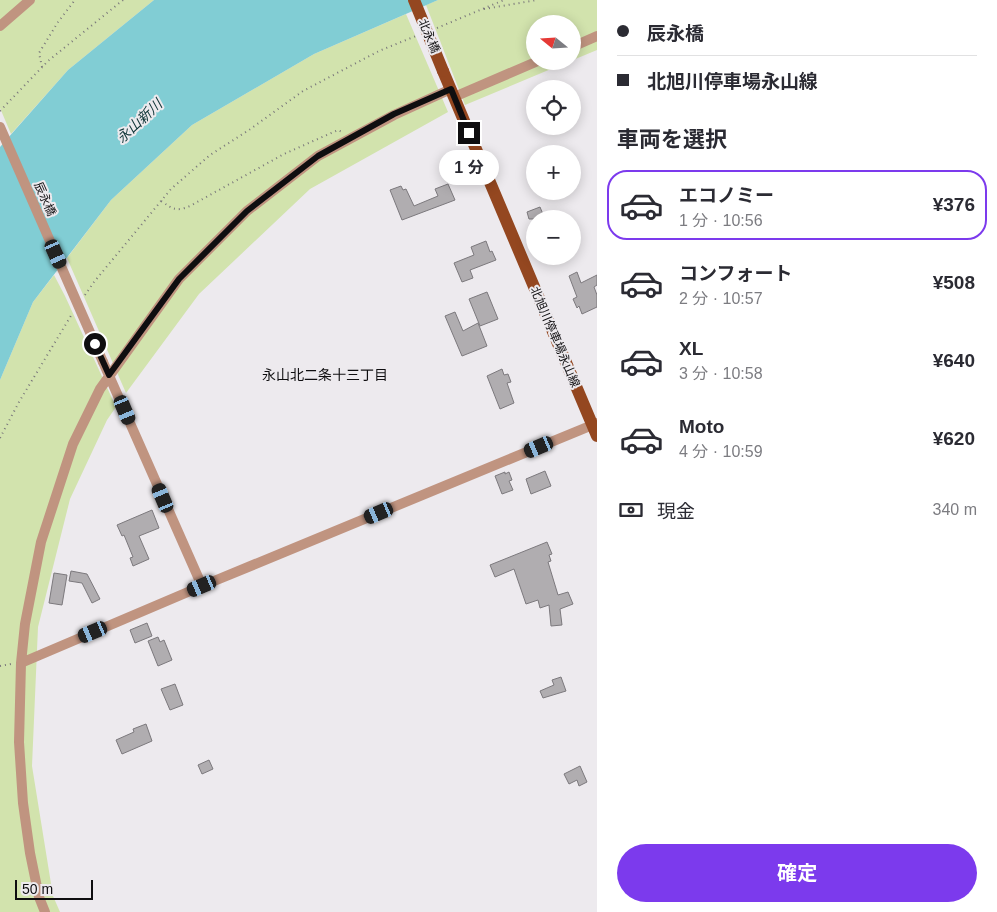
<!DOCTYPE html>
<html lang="ja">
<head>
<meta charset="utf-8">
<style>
	body { margin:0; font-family:Helvetica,"Noto Sans JP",sans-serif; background:#f2f2f3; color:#2b2b33; height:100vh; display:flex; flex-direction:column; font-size:19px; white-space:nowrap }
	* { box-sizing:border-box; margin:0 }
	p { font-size:16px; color:#7c7c81 }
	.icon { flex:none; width:28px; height:28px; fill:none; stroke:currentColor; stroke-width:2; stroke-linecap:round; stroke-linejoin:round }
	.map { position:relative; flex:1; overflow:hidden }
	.drawer { display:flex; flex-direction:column; background:#fff; width:400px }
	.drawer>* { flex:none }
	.banner { display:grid; align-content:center; height:110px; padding:0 20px; background:#fff }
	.needle { width:32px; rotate:288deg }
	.controls { position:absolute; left:526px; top:15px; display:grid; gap:10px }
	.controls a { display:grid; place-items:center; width:55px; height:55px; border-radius:50%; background:#fff; box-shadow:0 2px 12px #0003; font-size:25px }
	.scale { position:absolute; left:15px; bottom:12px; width:78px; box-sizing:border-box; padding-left:5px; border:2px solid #0f0e10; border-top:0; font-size:14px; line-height:18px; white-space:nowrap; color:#0f0e10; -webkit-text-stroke:4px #edeaee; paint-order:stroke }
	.end { position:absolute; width:22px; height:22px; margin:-11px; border:6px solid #0f0e10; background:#fff; box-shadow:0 0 0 2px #fff }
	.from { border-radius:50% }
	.bubble { position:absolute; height:35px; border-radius:18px; background:#fff; box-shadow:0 2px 12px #0003; font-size:16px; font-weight:700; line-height:35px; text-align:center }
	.car { position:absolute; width:15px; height:30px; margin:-15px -8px; border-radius:6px; box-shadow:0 0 4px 1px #0007; background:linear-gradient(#222 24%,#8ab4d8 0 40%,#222 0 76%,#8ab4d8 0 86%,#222 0) }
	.banner b { display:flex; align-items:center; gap:18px; height:48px; font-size:19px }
	.banner b+b { border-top:1px solid #e1e1e2 }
	.banner i { width:12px; height:12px; background:#2b2b33 }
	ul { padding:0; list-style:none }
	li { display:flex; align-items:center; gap:15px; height:70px; margin:0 10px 8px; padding:0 10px; border:2px solid transparent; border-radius:20px }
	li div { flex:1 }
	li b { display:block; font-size:19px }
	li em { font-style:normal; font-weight:700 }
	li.on { border-color:#7c3aed }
	li>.icon { width:45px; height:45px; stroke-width:1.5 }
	h2 { padding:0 20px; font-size:22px; line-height:60px }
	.pay { display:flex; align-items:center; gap:12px; height:55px; padding:0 20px; font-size:19px }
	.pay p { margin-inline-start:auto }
	.primary-button { display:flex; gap:10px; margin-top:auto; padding:10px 20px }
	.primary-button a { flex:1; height:58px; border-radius:30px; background:#7c3aed; color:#fff; font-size:20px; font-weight:700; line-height:58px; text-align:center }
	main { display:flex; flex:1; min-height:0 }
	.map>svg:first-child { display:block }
</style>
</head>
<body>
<main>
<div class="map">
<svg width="597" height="912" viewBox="0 0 597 912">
	<rect width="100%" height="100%" fill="#edeaee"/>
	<!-- green -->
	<path fill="#d2e3ad" d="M0,0H154L68,70L11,134L0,108Z
		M438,0H597V50L573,60L572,24H535V61H570L465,105L426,5Z
		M406,14L448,112L310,189L199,294L126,393L67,258L111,200L192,125L314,54Z
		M54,275L65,296L116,407L107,420L70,499L38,627L32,766L53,896L60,912H0V380L33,302Z"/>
	<!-- water -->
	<path fill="#81cdd4" d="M154,0H438L314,54L192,125L111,200L33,302L0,380V147L68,70Z"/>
	<!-- building -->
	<path fill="#b0adb0" stroke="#7c797d" d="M448,184L455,200L402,220L390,190L401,186L403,190L406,189L414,206L438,196L435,189Z
		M540,207L545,219H529L527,212Z
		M486,241L490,252L492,251L496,260L470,270L473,278L462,282L454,263L474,255L471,247Z
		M577,272L581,283L597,275V285L594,287L597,295V307L582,314L579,306L577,308L573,299L577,297L569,276Z
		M487,292L498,319L480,326L469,299Z
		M455,312L463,331L478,323L487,346L462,356L445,316Z
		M502,369L504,375L508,374L511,382L507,383L514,403L500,409L487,376Z
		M545,471L551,486L531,494L526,479Z
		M505,472V474L509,472L512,480L509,481L513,490L502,494L495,476Z
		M152,510L159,528L139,536L149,559L133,566L130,558L133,557L124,535L122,536L117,525Z
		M547,542L552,554L549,555L551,561L548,562L558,595L568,592L573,604L560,609L562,625L551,626L549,605L540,608L538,600L526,604L514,569L495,577L490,565Z
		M71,571L87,574L100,599L92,603L82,583L69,581Z
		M54,573L67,575L62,605L49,603Z
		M147,623L152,636L135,643L130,630Z
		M158,637L160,642L164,640L172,660L158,666L148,641Z
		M561,677L566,691L543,698L540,691L554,685L552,680Z
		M175,684L183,705L170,710L161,689Z
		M146,724L152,741L122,754L116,740L134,732L133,729Z
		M209,760L213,769L202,774L198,765Z
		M580,766L587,782L579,786L577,780L569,784L564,774Z"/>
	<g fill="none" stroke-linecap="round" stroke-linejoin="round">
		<!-- path -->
		<path stroke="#79777a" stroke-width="2" stroke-dasharray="1 4" stroke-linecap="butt" d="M484,9L537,0
			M437,28L504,0
			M42,67L39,53L58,22L75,0
			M0,111L48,61L123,0
			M161,201C173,209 176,212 190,206L284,154L338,130L342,132
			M85,295L94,282L171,189L210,155L249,130L303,91L379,51L416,36
			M0,438L19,402L72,314
			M0,666L11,664"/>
		<!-- minor -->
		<path stroke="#c09480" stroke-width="10" d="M0,26L30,0
			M572,47L597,36
			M454,97L538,61
			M103,362L202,586
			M21,663L202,586L597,423
			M45,912L39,897L30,853L23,803L19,742L21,663L25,624L41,542L73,444L100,389L179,279L247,211L318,156L394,115L451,89"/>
		<!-- major -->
		<path stroke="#944720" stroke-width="12" d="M443,71L597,436"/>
		<!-- minor-bridge -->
		<path stroke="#c09480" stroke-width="10" d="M0,127L103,362"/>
		<!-- major-bridge -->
		<path stroke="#944720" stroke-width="12" d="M414,0L443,71"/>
	</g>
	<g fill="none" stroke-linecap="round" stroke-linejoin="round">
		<!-- route -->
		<path stroke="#0f0e10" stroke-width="6" d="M95,344L109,375L179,279L247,211L318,156L394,114L451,89L469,133"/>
	</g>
	<g text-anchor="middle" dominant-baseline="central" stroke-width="4" stroke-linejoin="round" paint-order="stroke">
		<!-- street labels -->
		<g font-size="12" fill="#0f0e10" stroke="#edeaee">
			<text transform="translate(429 36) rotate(67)">北永橋</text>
			<text transform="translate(45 199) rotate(66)">辰永橋</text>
			<text transform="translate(555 337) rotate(67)">北旭川停車場永山線</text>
		</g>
		<!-- water labels -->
		<g font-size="14" font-style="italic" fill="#0d3336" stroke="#edeaee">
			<text transform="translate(139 121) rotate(-43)">永山新川</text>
		</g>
		<!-- neighbourhood labels -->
		<g font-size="14" fill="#0f0e10" stroke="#edeaee">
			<text x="325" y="375">永山北二条十三丁目</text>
		</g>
	</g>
</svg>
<div class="controls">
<a><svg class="needle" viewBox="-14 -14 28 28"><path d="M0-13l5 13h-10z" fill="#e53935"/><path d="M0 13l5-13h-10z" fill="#7c7c81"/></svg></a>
<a><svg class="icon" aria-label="locate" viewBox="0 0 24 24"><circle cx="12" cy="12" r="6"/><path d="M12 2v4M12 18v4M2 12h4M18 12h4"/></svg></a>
<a>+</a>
<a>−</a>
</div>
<div class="scale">50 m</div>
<i class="end from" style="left:95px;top:344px"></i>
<i class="end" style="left:469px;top:133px"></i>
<div class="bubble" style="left:439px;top:150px;width:60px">1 分</div>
<i class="car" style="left:56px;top:254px;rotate:156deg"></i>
<i class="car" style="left:125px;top:410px;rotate:157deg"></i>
<i class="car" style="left:539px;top:447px;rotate:247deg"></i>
<i class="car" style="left:163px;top:498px;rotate:337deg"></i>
<i class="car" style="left:379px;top:513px;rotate:247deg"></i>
<i class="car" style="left:202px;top:586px;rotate:247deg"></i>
<i class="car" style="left:93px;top:632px;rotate:247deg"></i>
</div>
<section class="drawer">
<div class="banner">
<b><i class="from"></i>辰永橋</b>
<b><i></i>北旭川停車場永山線</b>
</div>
<h2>車両を選択</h2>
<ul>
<li class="on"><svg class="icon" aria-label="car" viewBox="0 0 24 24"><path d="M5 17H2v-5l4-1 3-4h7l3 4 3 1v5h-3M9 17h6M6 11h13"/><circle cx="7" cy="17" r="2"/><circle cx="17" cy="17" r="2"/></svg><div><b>エコノミー</b><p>1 分 · 10:56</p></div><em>¥376</em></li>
<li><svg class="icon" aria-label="car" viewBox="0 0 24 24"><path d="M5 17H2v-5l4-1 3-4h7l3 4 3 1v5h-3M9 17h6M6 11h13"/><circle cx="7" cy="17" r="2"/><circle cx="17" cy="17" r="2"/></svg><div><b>コンフォート</b><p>2 分 · 10:57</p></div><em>¥508</em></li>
<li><svg class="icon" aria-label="car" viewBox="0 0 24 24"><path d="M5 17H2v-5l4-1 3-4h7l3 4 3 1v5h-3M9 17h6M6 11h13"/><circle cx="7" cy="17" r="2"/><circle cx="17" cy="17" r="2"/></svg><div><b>XL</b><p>3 分 · 10:58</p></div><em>¥640</em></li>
<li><svg class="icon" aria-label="car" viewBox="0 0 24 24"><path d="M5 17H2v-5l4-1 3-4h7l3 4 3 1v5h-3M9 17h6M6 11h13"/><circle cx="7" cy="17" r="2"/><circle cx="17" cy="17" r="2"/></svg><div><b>Moto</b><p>4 分 · 10:59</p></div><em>¥620</em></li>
</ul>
<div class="pay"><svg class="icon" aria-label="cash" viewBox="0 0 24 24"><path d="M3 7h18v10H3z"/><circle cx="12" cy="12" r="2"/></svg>現金<p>340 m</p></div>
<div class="primary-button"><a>確定</a></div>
</section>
</main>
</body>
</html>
